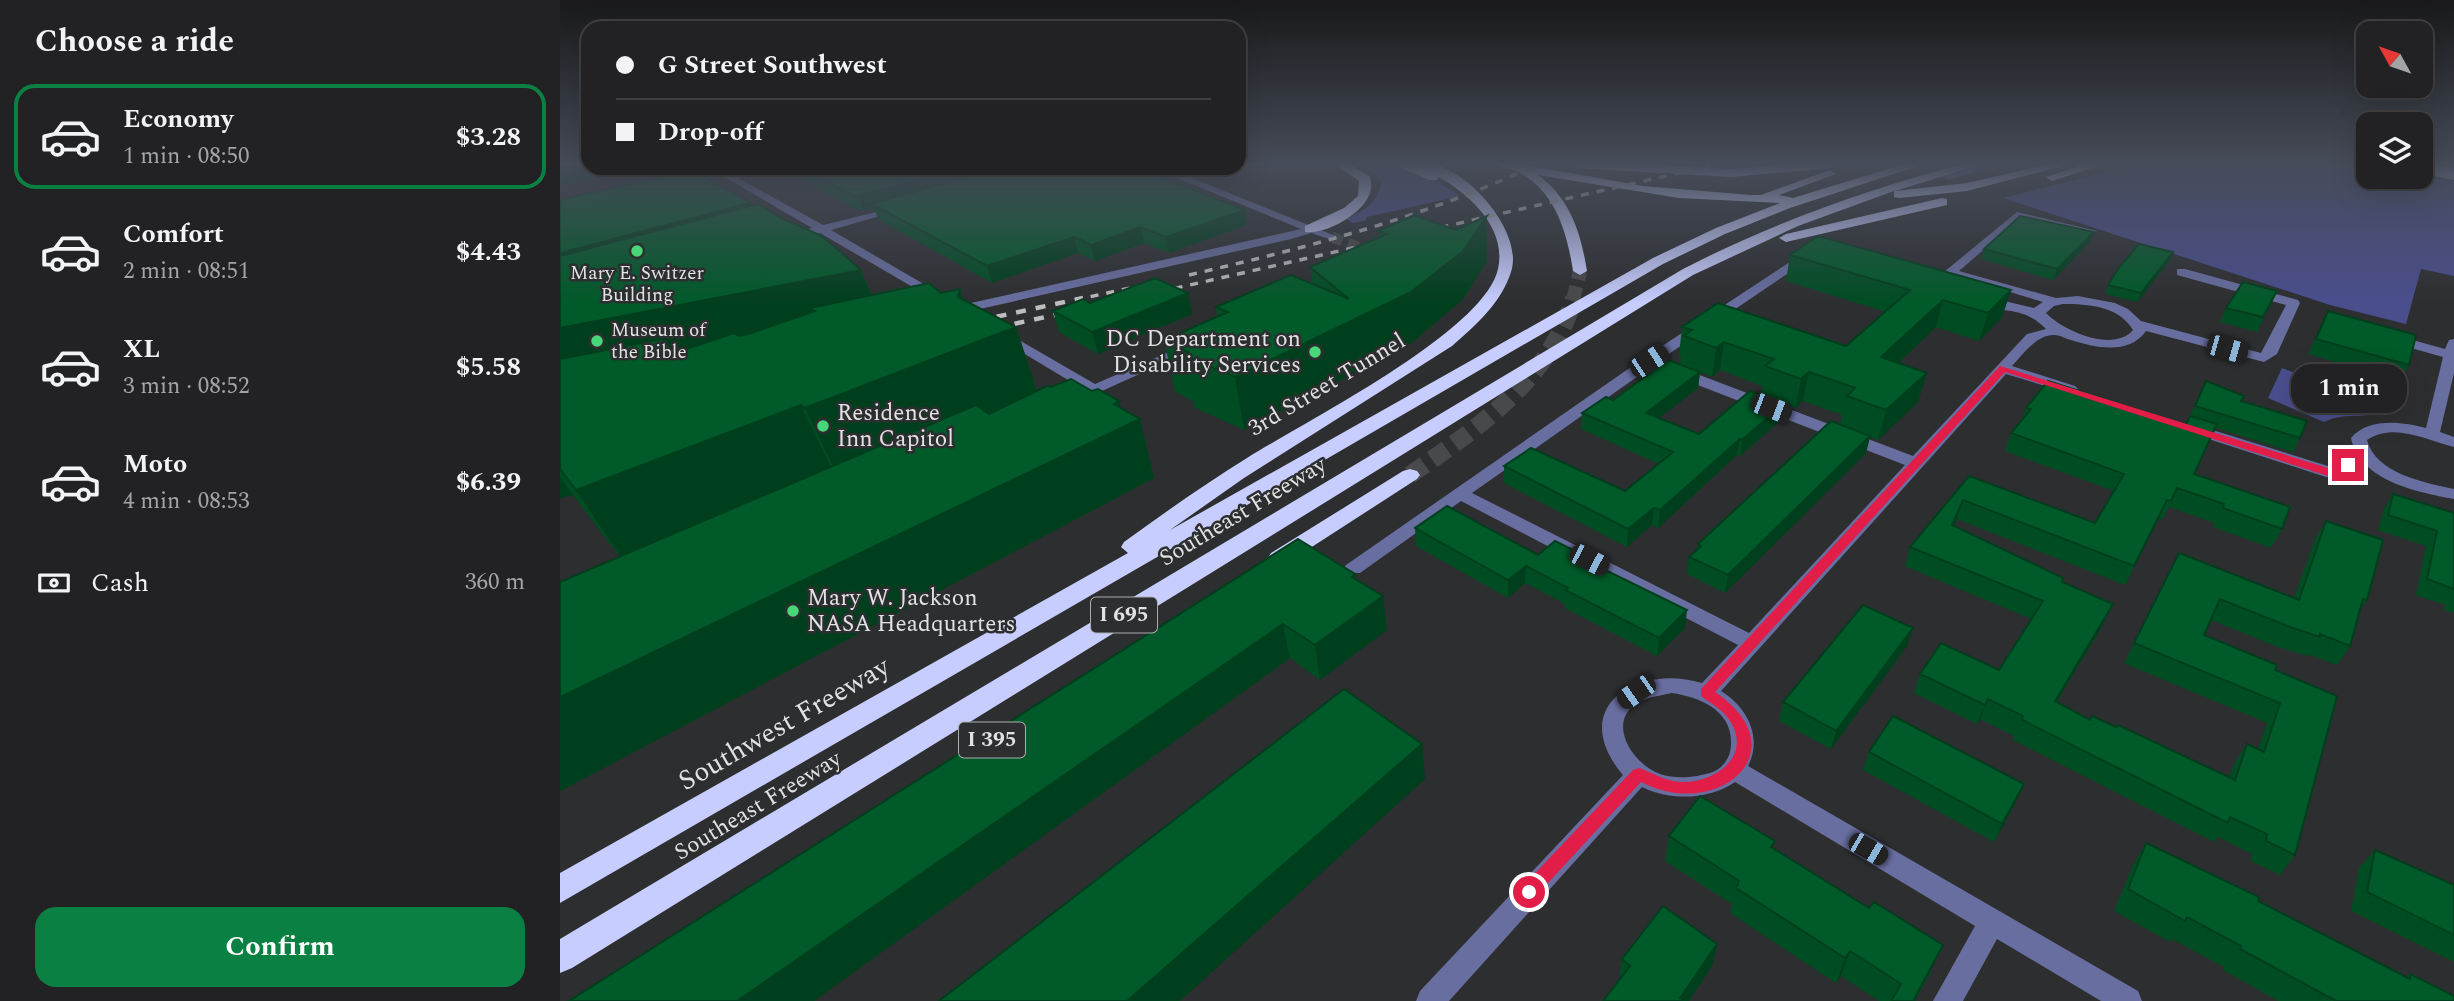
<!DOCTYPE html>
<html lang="en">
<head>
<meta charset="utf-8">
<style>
	body { margin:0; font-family:Spectral,serif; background:#2a2a2c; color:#f1f3f6; height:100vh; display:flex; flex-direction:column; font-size:26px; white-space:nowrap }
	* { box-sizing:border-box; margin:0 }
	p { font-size:23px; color:#a2a4a6 }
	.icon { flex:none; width:38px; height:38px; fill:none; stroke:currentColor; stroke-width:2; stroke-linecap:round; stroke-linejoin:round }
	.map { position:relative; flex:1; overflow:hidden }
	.sheet { display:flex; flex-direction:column; background:#222224; width:560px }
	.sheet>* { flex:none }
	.hud { position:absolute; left:21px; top:21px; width:665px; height:154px; border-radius:21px; box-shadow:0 7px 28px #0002,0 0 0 2px #3f3f41; display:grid; align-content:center; height:154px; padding:0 35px; background:#222224 }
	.needle { width:46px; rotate:310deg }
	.tools { position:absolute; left:1796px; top:21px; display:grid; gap:14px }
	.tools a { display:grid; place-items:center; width:77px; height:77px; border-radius:14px; background:#222224; box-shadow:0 7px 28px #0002,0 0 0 2px #3f3f41; font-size:35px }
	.end { position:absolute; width:32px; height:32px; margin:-16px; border:9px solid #e11d48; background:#fff; box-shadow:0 0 0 4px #fff }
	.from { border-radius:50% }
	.bubble { position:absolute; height:49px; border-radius:21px; background:#222224; box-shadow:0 7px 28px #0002,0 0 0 2px #3f3f41; font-size:23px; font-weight:700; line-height:49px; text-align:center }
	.car { position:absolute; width:21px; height:42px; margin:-21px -10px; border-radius:9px; box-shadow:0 0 5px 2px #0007; background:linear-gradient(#222 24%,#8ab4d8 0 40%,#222 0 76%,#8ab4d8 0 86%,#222 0) }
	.hud b { display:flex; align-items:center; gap:24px; height:66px; font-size:26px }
	.hud b+b { border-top:2px solid #3f3f41 }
	.hud i { width:18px; height:18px; background:#f1f3f6 }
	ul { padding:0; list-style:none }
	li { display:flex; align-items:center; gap:21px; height:105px; margin:0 14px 10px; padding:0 21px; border:4px solid transparent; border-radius:21px }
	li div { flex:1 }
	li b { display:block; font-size:26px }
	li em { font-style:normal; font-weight:700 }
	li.selected { border-color:#0b8043 }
	li>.icon { width:63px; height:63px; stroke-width:1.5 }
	h2 { padding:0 35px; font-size:32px; line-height:84px }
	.pay { display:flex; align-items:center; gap:18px; height:77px; padding:0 35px; font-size:26px }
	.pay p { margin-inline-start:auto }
	.action { display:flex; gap:14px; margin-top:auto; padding:14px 35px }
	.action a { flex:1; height:80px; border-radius:21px; background:#0b8043; color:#fff; font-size:28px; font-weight:700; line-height:80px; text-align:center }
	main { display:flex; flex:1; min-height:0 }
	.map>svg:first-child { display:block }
</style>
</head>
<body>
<main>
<section class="sheet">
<h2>Choose a ride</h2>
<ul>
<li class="selected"><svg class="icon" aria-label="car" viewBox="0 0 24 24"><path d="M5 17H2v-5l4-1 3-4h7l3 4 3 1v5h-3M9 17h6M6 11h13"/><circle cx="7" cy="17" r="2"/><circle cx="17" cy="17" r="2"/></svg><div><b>Economy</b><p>1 min · 08:50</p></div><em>$3.28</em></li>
<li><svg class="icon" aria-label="car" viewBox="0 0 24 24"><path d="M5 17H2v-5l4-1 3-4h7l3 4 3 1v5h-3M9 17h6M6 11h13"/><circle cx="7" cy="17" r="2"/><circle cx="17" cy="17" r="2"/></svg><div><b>Comfort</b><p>2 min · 08:51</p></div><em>$4.43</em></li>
<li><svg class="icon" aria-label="car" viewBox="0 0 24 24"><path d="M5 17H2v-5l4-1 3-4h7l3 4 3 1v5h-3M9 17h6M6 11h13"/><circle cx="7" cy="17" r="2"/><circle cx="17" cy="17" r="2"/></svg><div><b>XL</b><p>3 min · 08:52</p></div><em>$5.58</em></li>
<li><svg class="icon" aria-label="car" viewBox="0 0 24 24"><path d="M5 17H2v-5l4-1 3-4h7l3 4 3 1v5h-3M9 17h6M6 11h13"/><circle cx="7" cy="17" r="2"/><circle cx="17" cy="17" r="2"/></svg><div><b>Moto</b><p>4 min · 08:53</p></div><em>$6.39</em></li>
</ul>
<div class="pay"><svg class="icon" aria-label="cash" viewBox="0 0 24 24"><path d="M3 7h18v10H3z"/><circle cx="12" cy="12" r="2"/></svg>Cash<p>360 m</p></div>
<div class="action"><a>Confirm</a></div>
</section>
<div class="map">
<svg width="1894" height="1001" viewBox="0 0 1894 1001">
	<rect width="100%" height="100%" fill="#2d2e30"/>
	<!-- green -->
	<path fill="#4a4e8d" d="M795,164C838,164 864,171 900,196L807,217L805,221L792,223L787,219C803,210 819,203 821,182L814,173Z
		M1579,164H1805L1808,165V177H1860V174L1894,181V276L1861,269L1846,324L1770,305L1443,198Z
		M1722,368L1830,410C1810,420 1785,411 1764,422L1708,398Z"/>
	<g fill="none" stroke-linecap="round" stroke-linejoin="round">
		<!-- minor-tunnel -->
		<path stroke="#48494b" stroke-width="11" stroke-dasharray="11 6" stroke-linecap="butt" d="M772,237L811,252"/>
		<!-- highway-tunnel-far1 -->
		<path stroke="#48494b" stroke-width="14" stroke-dasharray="14 7" stroke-linecap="butt" d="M1013,300L1020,271"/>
		<!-- highway-tunnel -->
		<path stroke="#48494b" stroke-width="18" stroke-dasharray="18 9" stroke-linecap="butt" d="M850,475C917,428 989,381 1014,298"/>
		<!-- minor -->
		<path fill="#686e9f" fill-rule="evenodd" d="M1425,164H1442L1388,180L1383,177Z
			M593,168H607L778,237L772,240L751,233L731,239L393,315L388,314V308L393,307L741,229Z
			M162,169L263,225L341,206V210L271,230L386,297L380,301L375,300L260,233L228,239V235L252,228L161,175L121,185L116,182Z
			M1457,212L1537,231L1531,234L1459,219L1399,271L1496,298L1518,296L1555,303L1568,309L1581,321L1701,353L1726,305L1617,275V269H1625L1738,300L1740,303L1717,354L1704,362L1586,331C1569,355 1536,348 1511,340C1506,339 1500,335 1495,335C1477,334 1463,354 1452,366L1515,386L1518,389L1515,392H1505L1446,374L1161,691C1187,707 1203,737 1188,766L1578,991L1582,1001H1541L1437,939L1403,1001H1373L1415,926L1175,782C1149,800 1110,801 1082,787L889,1001H856L860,991L1063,775C1006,708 1076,663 1142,683L1178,645L901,501L800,573H786L783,569L786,565L1084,358L1245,252L1249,253V259L1100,360L1353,456L1467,334L1486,329C1460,302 1437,317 1416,300L1423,296L1474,308L1483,302L1384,272ZM1503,304C1528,304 1559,306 1573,330C1554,353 1503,331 1486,313L1494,306ZM1091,367L1345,465L1189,633L912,493ZM1112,693C1139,697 1172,710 1171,743C1171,753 1168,760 1161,767C1154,773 1146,774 1137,776C1124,778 1112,778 1100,774C1068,762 1043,714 1086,699C1094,696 1104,695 1112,693Z
			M445,332L535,384L625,345H635L637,348L511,405L506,403L503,400L523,389L440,339V333Z
			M1831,334L1885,349L1889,340L1894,339V373L1880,432L1894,437V447C1866,440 1834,422 1807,440C1815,473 1865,483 1894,489V499C1857,492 1800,481 1791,438C1809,417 1842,422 1866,428L1883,357L1826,341L1824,338Z
			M1630,423L1771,467L1788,460L1796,465L1778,477H1766L1624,431L1622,428Z"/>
		<!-- major -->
		<path fill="#aab1ee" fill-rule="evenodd" d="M1860,164L1894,168V174L1860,167Z
			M151,168H183L162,175Z"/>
		<!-- highway -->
		<path fill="#c7cdfe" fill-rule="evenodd" d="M774,164H789L809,176C823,205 767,236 745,232V226L784,208L798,196L799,181Z
			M833,164H850L866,170L856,164C861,164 867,163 872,164C910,171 964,233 951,272C941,303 916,325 892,346L684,478L610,530L1093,258L1156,228L1220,203L1119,198L978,175C1011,199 1021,234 1027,271L1020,275L1013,271C1007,232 995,189 956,171C949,167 942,169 936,164H960L1083,186L1191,195H1201L1270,170L1276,174L1219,195L1233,198L1344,164H1364L1230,208L1165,234L1103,264L0,903V873L568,553L561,547L564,542C604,513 645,484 687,458C744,422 924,332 938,269C947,228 910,195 879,177L877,180H869Z
			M1011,164H1082L1171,169L1229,164H1277L1271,168L1171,177L1017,168Z
			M1403,164H1423L1335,191L1407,183L1489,164H1511L1407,191L1339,198L1334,197V191L1238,226L1133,275L12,968L0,973V939L1123,269C1212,223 1305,190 1403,164Z
			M1525,164H1545L1492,181L1486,177Z
			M1860,165L1894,172V180L1860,173Z
			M1382,198L1387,199V205L1226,242L1219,238L1226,234Z
			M850,469L857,471L860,475L857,479L727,563L719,565L711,563L708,558L711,553L843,471Z"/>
		<!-- rail-far1 -->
		<path stroke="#bdbdbf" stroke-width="3.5" stroke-dasharray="8 8" stroke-linecap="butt" d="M865,231L1158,164
			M629,275C749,247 866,217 978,164
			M599,292L814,243
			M515,300L584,285"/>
		<!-- rail -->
		<path stroke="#bdbdbf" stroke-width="4.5" stroke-dasharray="10 10" stroke-linecap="butt" d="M417,321L523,298
			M435,328L513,311"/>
	</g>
	<!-- wall -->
	<path fill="#004d23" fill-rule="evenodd" d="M220,168H578L687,225L609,253L584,243L535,261L518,253L432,283L318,219L314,208L304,211L294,208Z
		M0,200L190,203L191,206L301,270L312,295L381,293L404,300L456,327L477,391L491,387L561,408L580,419L594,478L0,791V582L60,557L13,495L0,498ZM461,398L429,414L427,413Z
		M927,216V261L903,299L854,341L684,430L634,407L633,401L615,392L604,340L658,317L656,307L752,284L750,267L818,238V231L896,230Z
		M1530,242L1493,280L1421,259L1424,249Z
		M1613,252L1610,261L1577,302L1545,294L1548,285Z
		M1230,255L1451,290L1442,317L1419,341L1376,327L1338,363L1358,402L1318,440L1310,437L1306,453L1165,593L1127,574L1129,557L1137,549L1138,544L1280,425L1282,415L1243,401L1235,408L1224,404L1221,420L1180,456L1177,455L1098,528L1092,525L1067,547L944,483V466L1065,491L1099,464L1021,429L1022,413L1053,400L1120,365L1121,356L1119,355L1122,327L1286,346L1326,312L1226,281ZM1160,370L1202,386L1201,395L1139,434L1099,418L1138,388L1140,372L1152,377Z
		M1717,291L1697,332L1660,322L1666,308Z
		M628,293L632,314L538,354L499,332L493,311L530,303Z
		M1768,311L1849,365L1840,381L1748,354Z
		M1646,381L1682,402L1740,438L1733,452L1656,428L1634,474L1722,529L1711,548L1653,527L1655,523L1609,507L1602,520L1599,518L1565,585L1397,519L1394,525L1502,582L1544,623L1497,702L1530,720L1669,777L1674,764L1687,744L1698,749L1707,723L1564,663L1619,553L1734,598L1755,539L1766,521L1807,600L1800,609L1790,646L1777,665L1748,654L1747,656L1718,647L1651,620L1644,635L1715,670L1777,696L1735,855L1720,875L1691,861L1692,854L1658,837L1654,842L1453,740L1454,736L1420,719L1417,724L1354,693L1360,674L1439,670L1471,619L1345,566L1350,547L1409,476L1535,523L1554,491L1445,451L1451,433L1462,420L1466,408L1626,425Z
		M1833,494L1894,513V613L1884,610L1885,605L1856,595L1866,546L1818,530L1824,509Z
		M855,528L978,555L1039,567L1125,628L1097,656L1005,608V604L965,583L948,598L856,546Z
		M795,574L796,579L823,596L827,630L760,680L730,658L254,1001H9Z
		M1347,646L1271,749L1219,721L1223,702Z
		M1309,752L1456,802L1434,842L1303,770Z
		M1109,836L1213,848L1372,970L1355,1001H1319L1281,976L1276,983L1170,913L1172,904L1105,861Z
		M1586,843L1847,977L1850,974L1894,1001H1718L1663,970L1664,967L1612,939L1610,942L1554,911L1573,865Z
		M1815,850L1894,885V962L1791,911L1799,868Z
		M1157,944L1152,966L1059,980L1062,959Z"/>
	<!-- shaded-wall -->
	<path fill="#003f1d" d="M0,164H28V168H73L0,185Z
		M400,168H456L312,204L314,208L304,211L298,196Z
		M190,203L206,239L0,297V253Z
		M685,210L687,225L609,253L606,237Z
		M927,216V261L903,299L854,341L684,430L675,377Z
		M580,227L584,243L535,261L531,245Z
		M1534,232L1530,242L1493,280L1497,269Z
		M514,237L518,253L432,283L427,266Z
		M1613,252L1610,261L1577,302L1581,293Z
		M301,270L320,317L255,311L250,308L260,330L0,385V328Z
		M400,289L418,341L456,327L477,391L278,477L245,408L398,297Z
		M1451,290L1442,317L1419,341L1428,313Z
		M628,293L632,314L538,354L532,332Z
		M1383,300L1376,327L1314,386L1321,357Z
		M1164,342L1160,370L1152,377L1156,348Z
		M1140,372L1138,388L1085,429L1086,413Z
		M1249,372L1243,401L1235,408L1241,379Z
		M1367,373L1358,402L1318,440L1326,410Z
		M559,401L565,426L580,419L594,478L0,791V697Z
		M1224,404L1221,420L1180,456L1182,440Z
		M241,405L274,473L65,563L16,490Z
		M1310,436L1306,453L1165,593L1168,575Z
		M1180,439L1177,455L1098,528L1100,510Z
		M0,477L13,495L0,498Z
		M1403,500L1397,519L1386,543L1392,525Z
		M1094,508L1092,525L1067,547L1068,529Z
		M966,566L965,583L948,598V580Z
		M823,596L827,630L760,680L755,645Z
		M1553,604L1544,623L1485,721L1495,701Z
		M1127,610L1125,628L1097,656L1099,638Z
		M723,624L730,658L254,1001H177Z
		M1353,628L1347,646L1271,749L1276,731Z
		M1428,699L1420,719L1417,724L1425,705Z
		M862,744L865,779L620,1001H567Z
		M1464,784L1456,802L1434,842L1442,824Z
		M1157,944L1152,966L1129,1001H1120V998Z
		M1383,945L1355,1001H1353Z
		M1290,951L1281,976L1276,983L1285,958Z"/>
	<!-- building -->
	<path fill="#005a29" stroke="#003f1d" stroke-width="2" d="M241,168H400L298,196L288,193Z
		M437,168H578L685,210L606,237L580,227L531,245L514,237L427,266L312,204Z
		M132,169L190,203L0,253V200Z
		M199,204L219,217L262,236L301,270L0,328V256Z
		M854,215L896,230L927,216L902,252L851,292L675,377L623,355L628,352L604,340L668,312L656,307L731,275L789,299L750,267L827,234L818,231Z
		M1460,216L1534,232L1497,269L1424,249Z
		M1258,236L1451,290L1428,313L1383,300L1321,357L1367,373L1326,410L1287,396L1295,388L1249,372L1241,379L1205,366L1214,359L1164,342L1156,348L1124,336L1132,330L1122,327L1158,303L1286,346L1350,290L1230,255Z
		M1579,244L1613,252L1581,293L1548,285L1558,269Z
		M595,278L628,293L532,332L493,311L523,299L530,303Z
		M1683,282L1717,291L1703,317L1666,308Z
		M369,283L381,293L400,289L398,297L456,327L245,408L241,405L16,490L0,469V359L102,339L117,352L174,333L179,336L188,334L255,311L250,308Z
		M1768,311L1856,335L1849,365L1756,339Z
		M1108,360L1140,372L1086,413L1139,434L1190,391L1224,404L1182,440L1180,439L1100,510L1094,508L1068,529L944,466L971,448L1065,491L1113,452L1022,413L1046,397L1053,400Z
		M511,379L532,391L538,389L559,401L554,404L580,419L0,697V582L416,405L429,414L487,386L491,387Z
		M1488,381L1626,425L1630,416L1657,424L1634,474L1730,507L1722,529L1663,508L1664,504L1617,488L1611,501L1607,500L1574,566L1403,500L1392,525L1503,578L1502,582L1553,604L1495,701L1530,720L1532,716L1556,727L1558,725L1675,780L1687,744L1704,752L1720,703L1574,643L1619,553L1739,600L1766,521L1823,540L1807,600L1803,599L1790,646L1760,634V637L1730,627L1660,599L1644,635L1717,665L1715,670L1777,696L1735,855L1706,841L1707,834L1670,817L1668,823L1462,720L1463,716L1428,699L1425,705L1360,674L1381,643L1439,670L1483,601L1350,547L1409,476L1535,523L1564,474L1451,433L1471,409L1466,408Z
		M1646,381L1684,396L1681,401L1747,421L1740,438L1635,406Z
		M1271,421L1310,436L1168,575L1129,557L1141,546L1138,544Z
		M1833,494L1894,513V589L1867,579L1877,531L1828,515Z
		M887,506L978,555L995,541L1040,563L1037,566L1127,610L1099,638L1005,590L1008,588L966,566L948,580L855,528Z
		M738,539L795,574L792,577L823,596L755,645L723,624L177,1001H9Z
		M1303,605L1353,628L1276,731L1223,702Z
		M784,689L862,744L567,1001H379Z
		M1333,716L1464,784L1442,824L1309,752Z
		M1140,796L1215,841L1211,847L1309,908L1314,902L1383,945L1353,1001H1331L1341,984L1290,951L1285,958L1176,888L1179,881L1109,836Z
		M1586,843L1699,897L1698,901L1850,979V974L1894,996V1001H1776L1680,949L1681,946L1627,917L1625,921L1568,889Z
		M1815,850L1894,885V935L1807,892Z
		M1103,906L1157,944L1120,998L1126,1001H1043L1070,966L1062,959Z"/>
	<!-- sky -->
	<linearGradient id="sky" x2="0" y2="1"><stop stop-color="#19191a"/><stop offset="0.54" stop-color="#464c59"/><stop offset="1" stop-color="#464c59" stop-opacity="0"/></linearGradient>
	<rect width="1894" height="304" fill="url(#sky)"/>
	<!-- route -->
	<path fill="#e11d48" d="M1440,366L1771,469L1788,462L1794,465L1775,476H1768L1445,372L1155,692C1241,750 1158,822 1081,782L975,897L969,899L963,897L961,892L963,886L1073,770L1079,768C1093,773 1105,781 1120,782C1153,784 1193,757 1170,721C1163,710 1152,704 1141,696V689Z"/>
	<!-- markers -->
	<g fill="#47d779" stroke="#2d2e30" stroke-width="2.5">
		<circle cx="77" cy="251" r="7"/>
		<circle cx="37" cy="341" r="7"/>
		<circle cx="755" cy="352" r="7"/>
		<circle cx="263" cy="426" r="7"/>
		<circle cx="233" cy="611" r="7"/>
	</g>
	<g text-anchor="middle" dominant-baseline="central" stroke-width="5" stroke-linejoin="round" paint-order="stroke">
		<!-- far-poi labels -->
		<g font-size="19" fill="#e2e2e4" stroke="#2d2e30">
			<text x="77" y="273">Mary E. Switzer<tspan x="77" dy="22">Building</tspan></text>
			<text x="51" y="330" text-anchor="start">Museum of<tspan x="51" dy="22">the Bible</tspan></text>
		</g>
		<!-- shield labels -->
		<g fill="#2d2e30" stroke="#acacae" stroke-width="2">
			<rect x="531" y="597.5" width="66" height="35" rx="5"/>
			<rect x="399" y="722.5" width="66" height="35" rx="5"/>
		</g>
		<g font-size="21" font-weight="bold" fill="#e2e2e4">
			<text x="564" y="615">I 695</text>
			<text x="432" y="740">I 395</text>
		</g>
		<!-- poi labels -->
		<g font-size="23" fill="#e2e2e4" stroke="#2d2e30" text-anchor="start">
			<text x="741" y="339" text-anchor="end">DC Department on<tspan x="741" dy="26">Disability Services</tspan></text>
			<text x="277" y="413">Residence<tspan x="277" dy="26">Inn Capitol</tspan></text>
			<text x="247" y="598">Mary W. Jackson<tspan x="247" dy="26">NASA Headquarters</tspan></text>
		</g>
		<!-- street labels -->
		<g font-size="23" fill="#e2e2e4" stroke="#2d2e30">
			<text transform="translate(767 385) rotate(-31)">3rd Street Tunnel</text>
			<text transform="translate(683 512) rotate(-31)">Southeast Freeway</text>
			<text transform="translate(198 806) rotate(-31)">Southeast Freeway</text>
		</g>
		<!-- near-street labels -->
		<g font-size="28" fill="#e2e2e4" stroke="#2d2e30">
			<text transform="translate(224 724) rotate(-30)">Southwest Freeway</text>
		</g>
	</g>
</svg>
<div class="tools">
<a><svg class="needle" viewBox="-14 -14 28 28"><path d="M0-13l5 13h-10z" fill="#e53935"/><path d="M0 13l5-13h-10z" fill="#a2a4a6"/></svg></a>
<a><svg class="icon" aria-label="layers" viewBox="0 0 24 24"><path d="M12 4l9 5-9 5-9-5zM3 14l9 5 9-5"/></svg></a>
</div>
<i class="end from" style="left:969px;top:892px"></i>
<i class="end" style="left:1788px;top:465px"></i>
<div class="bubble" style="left:1731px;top:364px;width:116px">1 min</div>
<i class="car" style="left:1667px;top:349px;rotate:106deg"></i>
<i class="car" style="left:1089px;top:361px;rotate:57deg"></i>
<i class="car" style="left:1211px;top:408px;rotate:111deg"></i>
<i class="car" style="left:1029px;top:560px;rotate:117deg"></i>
<i class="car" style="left:1076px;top:692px;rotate:235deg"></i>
<i class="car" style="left:1308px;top:849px;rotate:120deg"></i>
<div class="hud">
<b><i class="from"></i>G Street Southwest</b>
<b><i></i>Drop-off</b>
</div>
</div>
</main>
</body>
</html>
